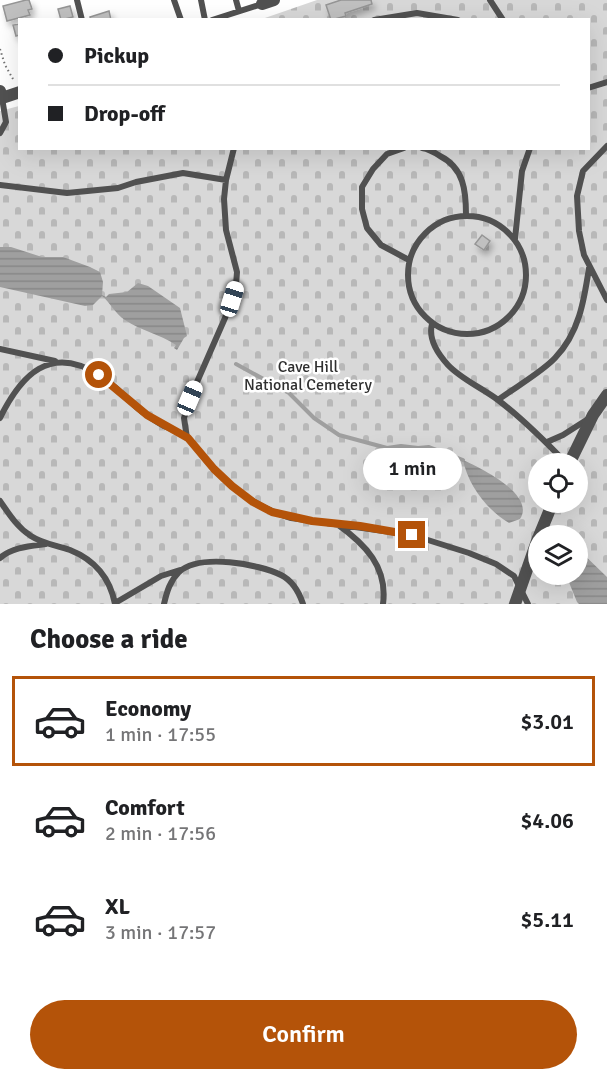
<!DOCTYPE html>
<html lang="en">
<head>
<meta charset="utf-8">
<style>
	body { margin:0; font-family:Signika,sans-serif; background:#f2f2f2; color:#202124; height:100vh; display:flex; flex-direction:column; font-size:22px; white-space:nowrap }
	* { box-sizing:border-box; margin:0 }
	p { font-size:20px; color:#757577 }
	.icon { flex:none; width:33px; height:33px; fill:none; stroke:currentColor; stroke-width:2; stroke-linecap:round; stroke-linejoin:round }
	.map { position:relative; height:604px; overflow:hidden }
	.drawer { display:flex; flex-direction:column; background:#fff; flex:1 }
	.drawer>* { flex:none }
	.guide { position:absolute; left:18px; top:18px; width:572px; height:132px; border-radius:0px; box-shadow:0 6px 24px #0002; display:grid; align-content:center; height:132px; padding:0 30px; background:#fff }
	.tools { position:absolute; left:528px; top:453px; display:grid; gap:12px }
	.tools a { display:grid; place-items:center; width:60px; height:60px; border-radius:50%; background:#fff; box-shadow:0 6px 24px #0002; font-size:30px }
	.end { position:absolute; width:27px; height:27px; margin:-14px; border:8px solid #b45309; background:#fff; box-shadow:0 0 0 3px #fff }
	.from { border-radius:50% }
	.bubble { position:absolute; height:42px; border-radius:21px; background:#fff; box-shadow:0 6px 24px #0002; font-size:20px; font-weight:600; line-height:42px; text-align:center }
	.car { position:absolute; width:18px; height:36px; margin:-18px -9px; border-radius:8px; box-shadow:0 0 4px 2px #0007; background:linear-gradient(#fff 24%,#345 0 40%,#fff 0 76%,#345 0 86%,#fff 0) }
	.guide b { display:flex; align-items:center; gap:21px; height:57px; font-size:22px }
	.guide b+b { border-top:2px solid #e0e0e0 }
	.guide i { width:15px; height:15px; background:#202124 }
	ul { padding:0; list-style:none }
	li { display:flex; align-items:center; gap:18px; height:90px; margin:0 12px 9px; padding:0 18px; border:3px solid transparent; border-radius:0px }
	li div { flex:1 }
	li b { display:block; font-size:22px }
	li em { font-style:normal; font-weight:600 }
	li.on { border-color:#b45309 }
	li>.icon { width:54px; height:54px; stroke-width:1.5 }
	h2 { padding:0 30px; font-size:27px; line-height:72px }
	.cta { display:flex; gap:12px; margin-top:auto; padding:12px 30px }
	.cta a { flex:1; height:69px; border-radius:36px; background:#b45309; color:#fff; font-size:24px; font-weight:600; line-height:69px; text-align:center }
	.map>svg:first-child { display:block }
</style>
</head>
<body>
<div class="map">
<svg width="607" height="604" viewBox="0 0 607 604">
	<defs>
		<pattern id="cemetery-stones" width="16" height="16" patternUnits="userSpaceOnUse" patternTransform="scale(1.5)"><rect width="16" height="16" fill="#d8d8d8"/><path d="M2 7V4a2 2 0 0 1 4 0v3zM10 15v-3a2 2 0 0 1 4 0v3z" fill="#b8b8b8"/></pattern>
		<pattern id="water-rules" width="6" height="5" patternUnits="userSpaceOnUse" patternTransform="scale(1.5)"><rect width="6" height="5" fill="#9f9f9f"/><path d="M0 2.5h6" fill="none" stroke="#878787"/></pattern>
		<filter id="shadow"><feDropShadow dx="3" dy="5" stdDeviation="3" flood-color="#0004"/></filter>
	</defs>
	<rect width="100%" height="100%" fill="#fff"/>
	<!-- cemetery -->
	<path fill="url(#cemetery-stones)" fill-rule="evenodd" d="M317,0H607V604H0V111L19,106L20,148H588V20L262,19ZM538,464H578V502H538ZM538,536H578V574H538Z"/>
	<!-- water -->
	<path fill="url(#water-rules)" d="M0,247H11L42,257H63L90,267L100,272L103,282L102,295L106,297L109,294L127,292L138,283L148,286L180,308L187,336L184,338L177,350L174,348L176,345C160,334 141,331 125,320C115,314 110,302 102,296L93,305L85,306L0,287Z
		M463,460C481,468 536,495 520,519L509,523C487,510 468,485 463,460Z
		M578,549L607,577V604H579L577,602L566,575L578,574Z"/>
	<g fill="none" stroke-linecap="round" stroke-linejoin="round">
		<!-- stream -->
		<path stroke="#9f9f9f" stroke-width="4" d="M236,364L289,393L314,418L339,435L387,448L401,446L418,448L429,447L463,460"/>
	</g>
	<!-- building -->
	<path fill="#c0c0c0" stroke="#959595" stroke-width="1.5" filter="url(#shadow)" d="M26,0H29L32,9L28,10L30,15L7,21L3,6Z
		M341,0H371L372,4L345,13L346,16L331,20L326,5Z
		M70,6L73,17L61,20L58,9Z
		M109,11L111,20H91L90,17Z
		M20,24V35L16,36L13,25Z
		M482,235L490,241L484,250L475,244Z"/>
	<g fill="none" stroke-linecap="round" stroke-linejoin="round">
		<!-- path -->
		<path stroke="#737373" stroke-width="2" stroke-dasharray="1.5 3" stroke-linecap="butt" d="M0,49L5,65L13,79"/>
		<!-- lane -->
		<path stroke="#515151" stroke-width="6" d="M77,0L82,20
			M174,0L181,20
			M201,0L205,20
			M236,0L239,11
			M490,0L503,20
			M212,20L262,4
			M374,20L417,13L458,20
			M588,88L607,82
			M0,133L6,122L2,98
			M607,146L583,171L577,196L579,231L584,255L607,300
			M404,148L387,154L373,169L362,187V209L367,228L381,245L409,260
			M422,148C429,149 434,152 440,156C464,168 466,191 466,215
			M0,185L67,193L118,188L136,182L183,173L226,180
			M408 275a59 59 0 1 1 118 0a59 59 0 1 1-118 0Z
			M515,239L522,171L530,148
			M432,324C428,339 437,353 448,365C461,379 482,388 498,400C523,419 545,441 567,464
			M0,349L55,361
			M498,400C514,388 542,372 555,358C579,333 584,301 589,268
			M0,418C21,375 50,344 99,375C115,384 127,400 141,411C148,416 156,422 164,426C173,430 181,432 188,439C197,447 203,458 212,467C234,491 260,509 291,518L412,535L469,553L496,564L514,576L528,604
			M187,438L184,418L190,398L225,318L236,285L237,272L226,230L224,199L226,180L234,148
			M547,442L563,435L588,419
			M0,501C9,514 17,527 31,536C43,544 56,545 70,550C95,560 110,578 115,604
			M337,524C365,544 388,567 383,604
			M0,558C12,547 31,546 46,544
			M115,603L161,576L180,570
			M164,604C167,591 170,581 179,572C200,553 259,564 281,575C293,581 299,592 303,604"/>
		<!-- street -->
		<path stroke="#515151" stroke-width="12" d="M262,4L274,0
			M0,91L2,98L20,92
			M569,464L593,415L607,395
			M539,536L553,502
			M515,604L538,538"/>
	</g>
	<g fill="none" stroke-linecap="round" stroke-linejoin="round">
		<!-- route -->
		<path stroke="#b45309" stroke-width="8" d="M99,375L147,415L188,438L214,469L232,486L253,502L272,512L312,521L360,526L412,535"/>
	</g>
	<g text-anchor="middle" dominant-baseline="central" stroke-width="5" stroke-linejoin="round" paint-order="stroke">
		<!-- park labels -->
		<g font-size="16" fill="#2f2f2f" stroke="#fff">
			<text x="308" y="367">Cave Hill<tspan x="308" dy="18">National Cemetery</tspan></text>
		</g>
	</g>
</svg>
<div class="tools">
<a><svg class="icon" aria-label="locate" viewBox="0 0 24 24"><circle cx="12" cy="12" r="6"/><path d="M12 2v4M12 18v4M2 12h4M18 12h4"/></svg></a>
<a><svg class="icon" aria-label="layers" viewBox="0 0 24 24"><path d="M12 4l9 5-9 5-9-5zM3 14l9 5 9-5"/></svg></a>
</div>
<i class="end from" style="left:99px;top:375px"></i>
<i class="end" style="left:412px;top:535px"></i>
<div class="bubble" style="left:363px;top:448px;width:99px">1 min</div>
<i class="car" style="left:232px;top:299px;rotate:17deg"></i>
<i class="car" style="left:190px;top:398px;rotate:23deg"></i>
<div class="guide">
<b><i class="from"></i>Pickup</b>
<b><i></i>Drop-off</b>
</div>
</div>
<section class="drawer">
<h2>Choose a ride</h2>
<ul>
<li class="on"><svg class="icon" aria-label="car" viewBox="0 0 24 24"><path d="M5 17H2v-5l4-1 3-4h7l3 4 3 1v5h-3M9 17h6M6 11h13"/><circle cx="7" cy="17" r="2"/><circle cx="17" cy="17" r="2"/></svg><div><b>Economy</b><p>1 min · 17:55</p></div><em>$3.01</em></li>
<li><svg class="icon" aria-label="car" viewBox="0 0 24 24"><path d="M5 17H2v-5l4-1 3-4h7l3 4 3 1v5h-3M9 17h6M6 11h13"/><circle cx="7" cy="17" r="2"/><circle cx="17" cy="17" r="2"/></svg><div><b>Comfort</b><p>2 min · 17:56</p></div><em>$4.06</em></li>
<li><svg class="icon" aria-label="car" viewBox="0 0 24 24"><path d="M5 17H2v-5l4-1 3-4h7l3 4 3 1v5h-3M9 17h6M6 11h13"/><circle cx="7" cy="17" r="2"/><circle cx="17" cy="17" r="2"/></svg><div><b>XL</b><p>3 min · 17:57</p></div><em>$5.11</em></li>
</ul>
<div class="cta"><a>Confirm</a></div>
</section>
</body>
</html>
